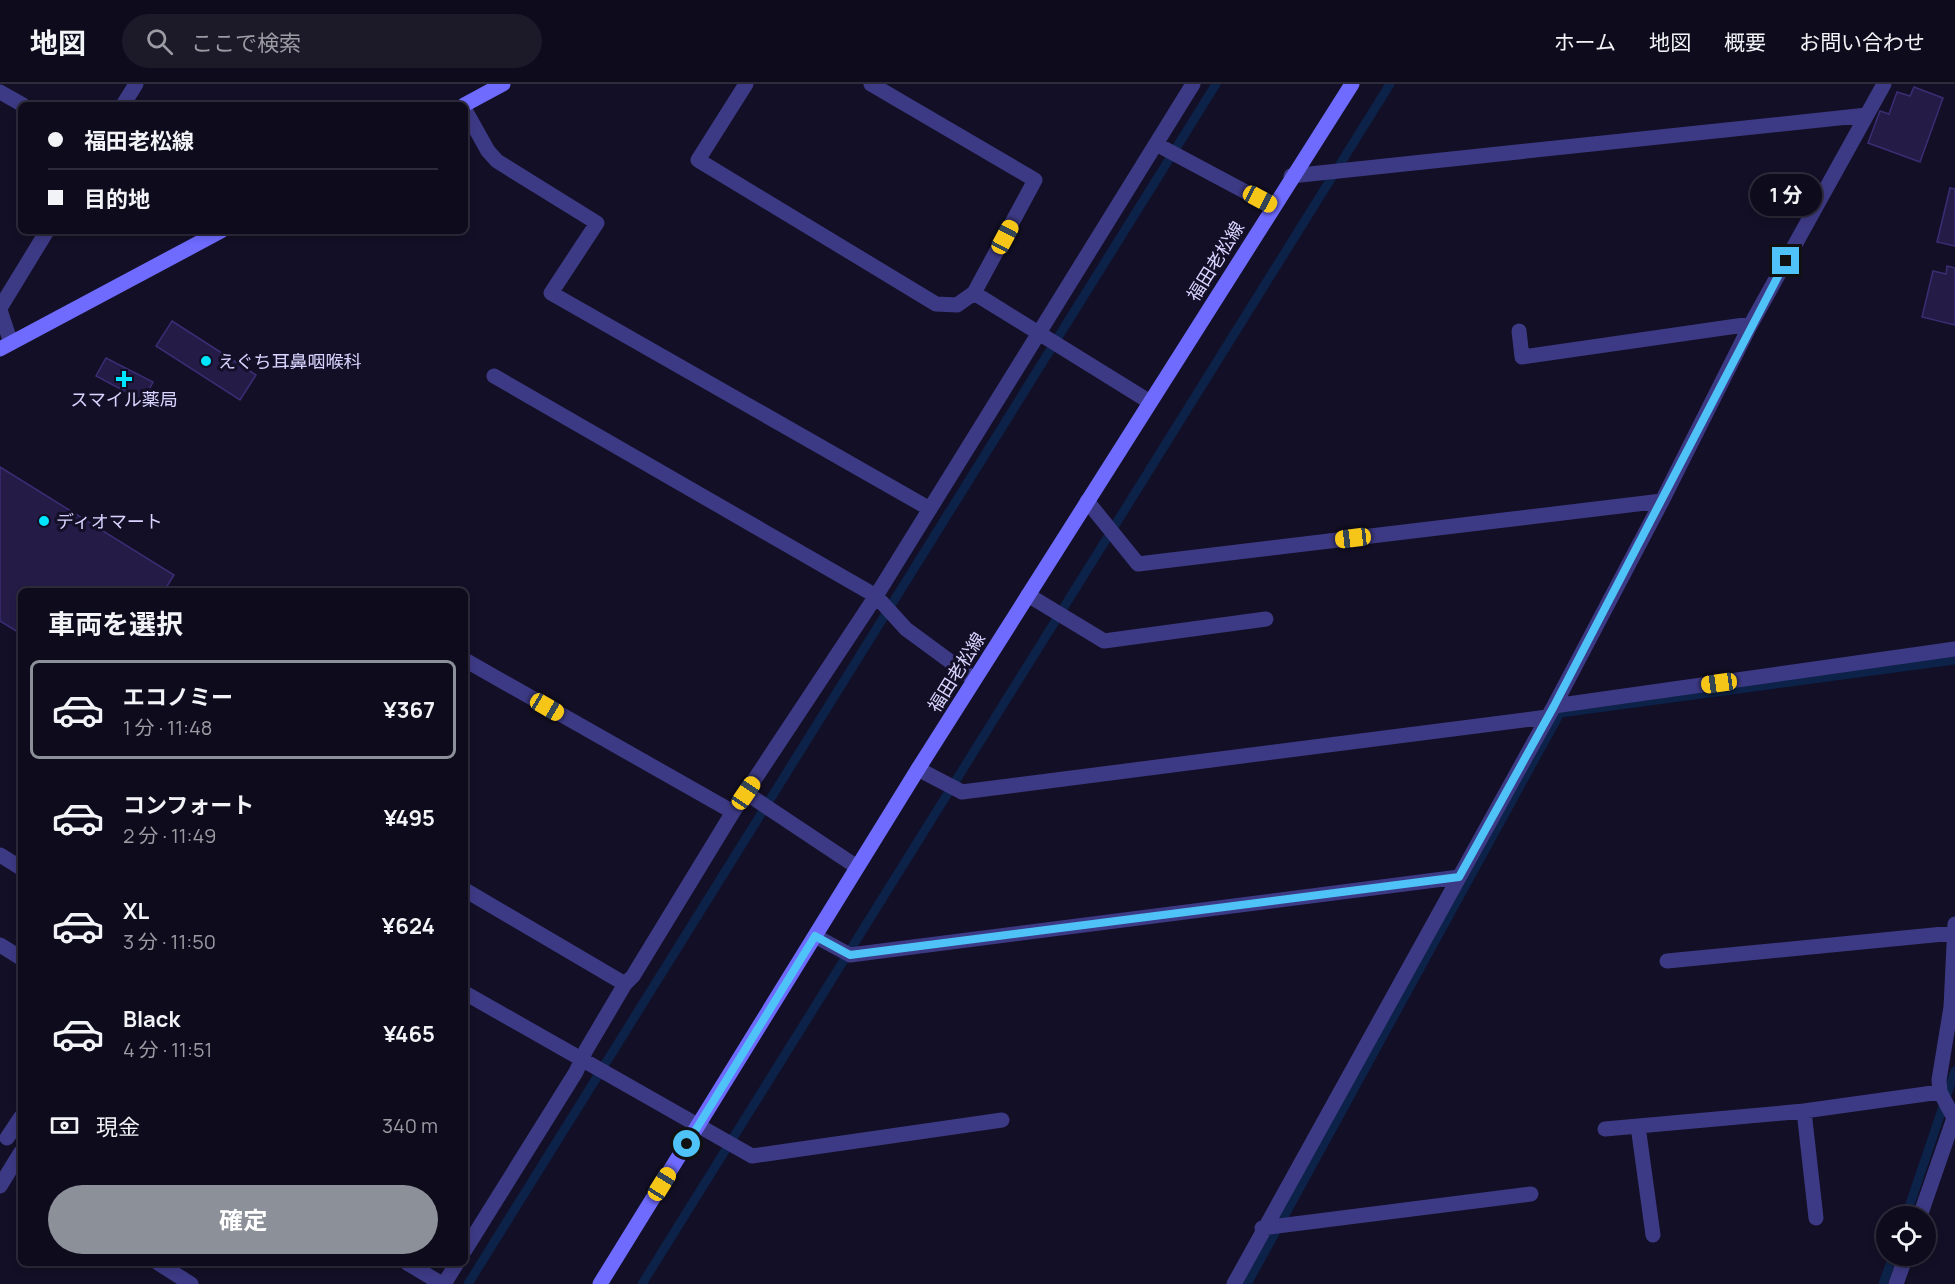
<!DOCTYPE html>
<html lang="ja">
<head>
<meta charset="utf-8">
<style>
	body { margin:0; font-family:Manrope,"Noto Sans JP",sans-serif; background:#1c1929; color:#f1f3f6; height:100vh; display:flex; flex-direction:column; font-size:22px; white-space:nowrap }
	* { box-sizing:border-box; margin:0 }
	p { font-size:20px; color:#9b9ba3 }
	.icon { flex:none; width:33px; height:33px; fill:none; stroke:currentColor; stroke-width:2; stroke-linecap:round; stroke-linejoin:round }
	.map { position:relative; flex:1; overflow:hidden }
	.details { position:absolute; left:18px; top:504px; width:450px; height:678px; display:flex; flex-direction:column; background:#0e0b1c; border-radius:9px; box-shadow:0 3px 9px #0003,0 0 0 2px #2e2b3b }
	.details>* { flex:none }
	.guide { position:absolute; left:18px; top:18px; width:450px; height:132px; border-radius:9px; box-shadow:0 3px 9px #0003,0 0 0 2px #2e2b3b; display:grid; align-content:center; height:132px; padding:0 30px; background:#0e0b1c }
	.fabs { position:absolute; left:1876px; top:1122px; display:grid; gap:12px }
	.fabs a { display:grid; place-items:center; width:60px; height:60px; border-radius:50%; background:#0e0b1c; box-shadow:0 3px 9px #0003,0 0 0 2px #2e2b3b; font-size:30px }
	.end { position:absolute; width:27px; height:27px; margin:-14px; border:8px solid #4fc3f7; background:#111; box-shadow:0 0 0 3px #111 }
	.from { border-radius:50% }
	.bubble { position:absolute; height:42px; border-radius:21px; background:#0e0b1c; box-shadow:0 3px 9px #0003,0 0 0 2px #2e2b3b; font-size:20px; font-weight:700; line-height:42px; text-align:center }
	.car { position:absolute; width:18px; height:36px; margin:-18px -9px; border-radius:8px; box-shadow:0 0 4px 2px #0007; background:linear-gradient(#f5c518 24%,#345 0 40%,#f5c518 0 76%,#345 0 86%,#f5c518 0) }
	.guide b { display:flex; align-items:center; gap:21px; height:57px; font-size:22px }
	.guide b+b { border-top:2px solid #2e2b3b }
	.guide i { width:15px; height:15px; background:#f1f3f6 }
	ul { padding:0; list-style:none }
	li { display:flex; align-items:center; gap:18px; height:99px; margin:0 12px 9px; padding:0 18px; border:3px solid transparent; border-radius:9px }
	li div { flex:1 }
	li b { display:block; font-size:22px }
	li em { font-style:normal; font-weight:700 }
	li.active { border-color:#8c9099 }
	li>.icon { width:54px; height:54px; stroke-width:1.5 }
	h2 { padding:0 30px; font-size:27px; line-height:72px }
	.pay { display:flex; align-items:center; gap:15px; height:66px; padding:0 30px; font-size:22px }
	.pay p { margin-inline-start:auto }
	.primary-button { display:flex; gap:12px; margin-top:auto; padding:12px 30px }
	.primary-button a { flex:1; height:69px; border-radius:36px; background:#8c9099; color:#fff; font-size:24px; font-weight:700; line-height:69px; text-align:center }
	header { display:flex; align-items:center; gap:36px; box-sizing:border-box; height:84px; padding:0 30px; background:#0e0b1c; border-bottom:2px solid #2e2b3b }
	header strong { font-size:28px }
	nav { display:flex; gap:33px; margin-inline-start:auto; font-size:21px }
	.search { width:420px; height:54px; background:#1c1929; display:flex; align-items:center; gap:15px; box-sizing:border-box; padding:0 21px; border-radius:33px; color:#9b9ba3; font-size:22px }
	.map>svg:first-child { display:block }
</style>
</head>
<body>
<header>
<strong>地図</strong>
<div class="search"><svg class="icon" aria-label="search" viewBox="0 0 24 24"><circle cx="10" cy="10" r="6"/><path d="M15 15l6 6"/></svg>ここで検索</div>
<nav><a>ホーム</a><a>地図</a><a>概要</a><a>お問い合わせ</a></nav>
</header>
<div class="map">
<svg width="1955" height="1200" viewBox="0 0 1955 1200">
	<rect width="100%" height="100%" fill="#130f26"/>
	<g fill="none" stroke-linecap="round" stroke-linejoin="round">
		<!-- stream -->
		<path stroke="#0c2248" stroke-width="9" d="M1906,1132L1955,987
			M468,1200L1216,0
			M642,1200L1390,0
			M1247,1200L1560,629L1955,576
			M1883,1200L1893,1172"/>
	</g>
	<!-- building -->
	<path fill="#241b47" stroke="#3b2d73" stroke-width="1.5" d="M1914,3L1943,14L1920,78L1868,59L1880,27L1889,30L1897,8L1910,12Z
		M1950,104L1955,105V162L1937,158Z
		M1947,182L1955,184V241L1922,233L1933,187L1946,190Z
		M172,237L256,291L240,316L156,262Z
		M106,274L153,298L143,317L96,292Z
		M0,383L174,491L164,507H21V550L0,537Z"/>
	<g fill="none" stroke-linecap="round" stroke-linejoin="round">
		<!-- street -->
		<path stroke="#3d3a85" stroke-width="15" d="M746,0L698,76L936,220L957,221L974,209L1035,96L871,0
			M0,8L23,21
			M123,21L136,0
			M465,26L488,67L497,77L597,139L551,209L930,425
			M1156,60L1272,122
			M1291,92L1867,31
			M974,209L1150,318
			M0,224L47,147
			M0,226L11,259
			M1519,247L1522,273L1751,240
			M494,292L876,512L906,545L974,595
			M1087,417L1138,480L1662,417
			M1028,511L1104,557L1266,535
			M465,576L733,728
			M1554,622L1955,565
			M918,685L962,708L1547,633
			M746,709L857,783
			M0,771L21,784
			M465,806L625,900
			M815,852L850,871L1459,793
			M0,861L21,874
			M1667,877L1954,849
			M465,909L752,1072L1002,1036
			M1804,1027L1816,1134
			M1638,1042L1653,1151
			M1605,1045L1804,1027L1940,1008
			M7,1054L21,1033
			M0,1102L21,1068
			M1920,1132L1954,1034L1940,1008L1939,996L1951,923L1955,840
			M1262,1144L1531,1110
			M465,1166L576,988L586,966L625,900L633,892L733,728L876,512L1193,0
			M158,1179L191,1200
			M407,1179L442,1200
			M444,1200L457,1179
			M1234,1200L1554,622L1662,417L1751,240L1884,0
			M1896,1200L1906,1172"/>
		<!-- secondary -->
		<path stroke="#6f6bff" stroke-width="15" d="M464,21L503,0
			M0,265L221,147
			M600,1200L918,685L1352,0"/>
	</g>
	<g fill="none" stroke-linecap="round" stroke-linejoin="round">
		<!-- route -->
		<path stroke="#4fc3f7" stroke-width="8" d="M687,1060L815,852L850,871L1459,793L1554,622L1786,177"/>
	</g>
	<!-- markers -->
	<g fill="#00e5ff" stroke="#130f26" stroke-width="2">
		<circle cx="206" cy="277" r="6"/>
		<path d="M121 286h6v6h6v6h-6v6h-6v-6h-6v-6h6z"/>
		<circle cx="44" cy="437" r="6"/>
	</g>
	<g text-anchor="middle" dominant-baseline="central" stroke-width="6" stroke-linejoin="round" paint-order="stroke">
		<!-- street labels -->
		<g font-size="18" fill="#d9d4ff" stroke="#130f26">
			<text transform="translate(1215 177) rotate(-58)">福田老松線</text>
			<text transform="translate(956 588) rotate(-58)">福田老松線</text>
		</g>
		<!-- poi labels -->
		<g font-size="18" fill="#d9d4ff" stroke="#130f26" text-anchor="start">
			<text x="218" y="277">えぐち耳鼻咽喉科</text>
			<text x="124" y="315" text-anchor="middle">スマイル薬局</text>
			<text x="56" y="437">ディオマート</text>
		</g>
	</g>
</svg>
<div class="fabs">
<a><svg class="icon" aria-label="locate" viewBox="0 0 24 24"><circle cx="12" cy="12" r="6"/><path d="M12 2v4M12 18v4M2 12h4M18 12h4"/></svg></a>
</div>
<i class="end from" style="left:687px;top:1060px"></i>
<i class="end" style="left:1786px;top:177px"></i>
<div class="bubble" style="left:1750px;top:90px;width:72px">1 分</div>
<i class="car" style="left:1260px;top:115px;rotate:118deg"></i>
<i class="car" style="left:1005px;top:153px;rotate:28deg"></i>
<i class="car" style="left:1353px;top:454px;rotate:263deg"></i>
<i class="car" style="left:1719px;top:599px;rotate:262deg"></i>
<i class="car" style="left:547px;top:623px;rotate:120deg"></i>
<i class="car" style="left:746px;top:709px;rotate:34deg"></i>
<i class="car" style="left:662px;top:1100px;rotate:32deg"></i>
<div class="guide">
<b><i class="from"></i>福田老松線</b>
<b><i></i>目的地</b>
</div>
<section class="details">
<h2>車両を選択</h2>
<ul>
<li class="active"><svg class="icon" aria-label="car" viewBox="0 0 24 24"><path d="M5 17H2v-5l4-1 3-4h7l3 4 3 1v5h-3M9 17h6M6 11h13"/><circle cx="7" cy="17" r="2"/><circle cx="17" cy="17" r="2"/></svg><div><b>エコノミー</b><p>1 分 · 11:48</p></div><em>¥367</em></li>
<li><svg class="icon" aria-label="car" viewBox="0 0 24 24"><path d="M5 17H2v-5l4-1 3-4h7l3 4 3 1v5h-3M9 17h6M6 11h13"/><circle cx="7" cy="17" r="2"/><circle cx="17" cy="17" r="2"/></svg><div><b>コンフォート</b><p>2 分 · 11:49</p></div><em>¥495</em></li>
<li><svg class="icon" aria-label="car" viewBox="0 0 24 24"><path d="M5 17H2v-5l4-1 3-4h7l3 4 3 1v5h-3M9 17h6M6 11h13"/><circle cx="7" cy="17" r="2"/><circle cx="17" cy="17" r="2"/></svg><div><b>XL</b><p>3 分 · 11:50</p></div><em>¥624</em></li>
<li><svg class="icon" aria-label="car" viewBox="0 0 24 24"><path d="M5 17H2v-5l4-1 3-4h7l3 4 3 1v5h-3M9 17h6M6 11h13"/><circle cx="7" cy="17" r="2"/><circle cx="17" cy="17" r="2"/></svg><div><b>Black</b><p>4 分 · 11:51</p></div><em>¥465</em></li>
</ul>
<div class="pay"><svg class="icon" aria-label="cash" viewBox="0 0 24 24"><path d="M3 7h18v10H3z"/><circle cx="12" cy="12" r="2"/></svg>現金<p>340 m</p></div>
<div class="primary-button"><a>確定</a></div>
</section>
</div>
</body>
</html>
